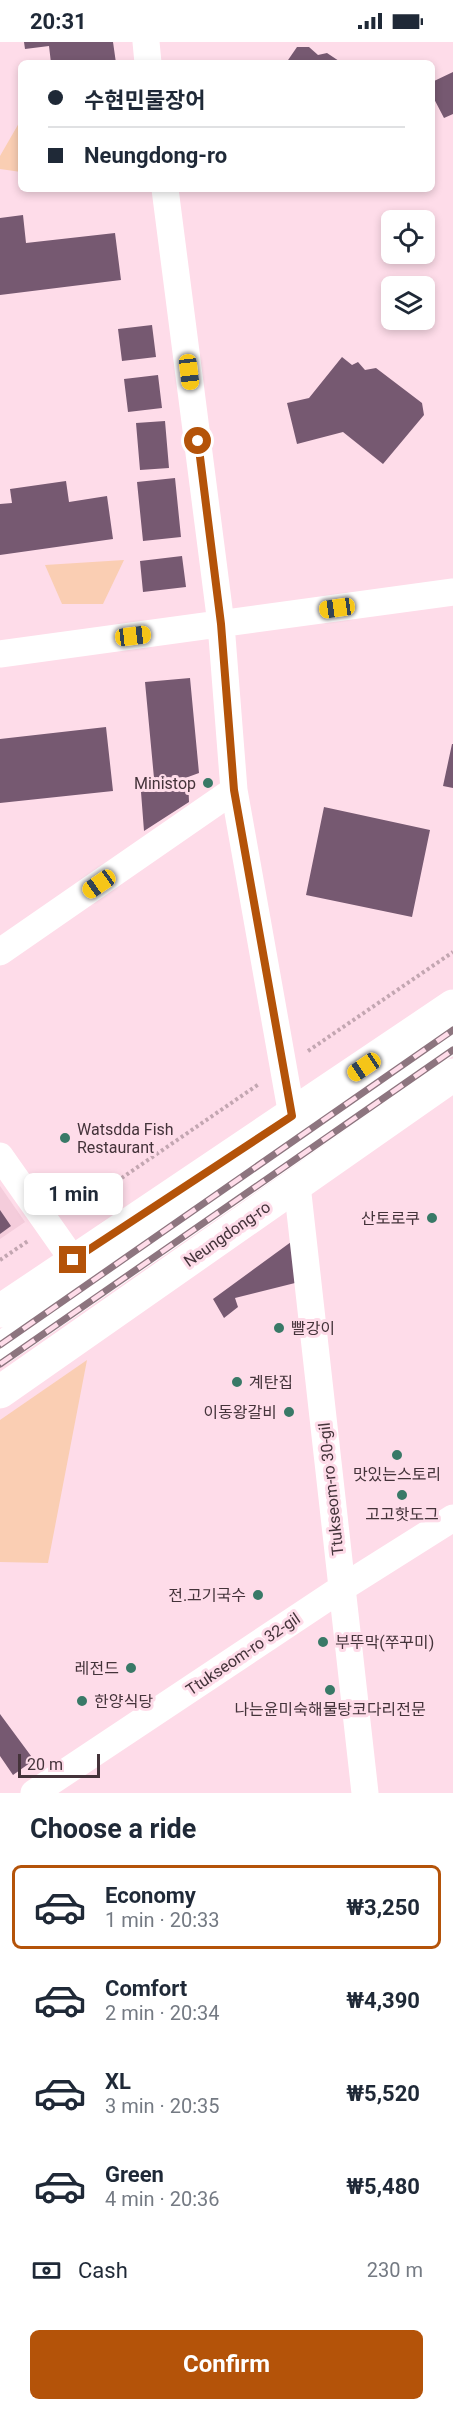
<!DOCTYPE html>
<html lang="en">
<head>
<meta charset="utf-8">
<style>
	body { margin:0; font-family:Roboto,"Noto Sans KR",sans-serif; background:#f2f2f3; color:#1f2937; height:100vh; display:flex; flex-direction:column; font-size:22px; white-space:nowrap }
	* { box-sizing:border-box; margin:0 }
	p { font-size:20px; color:#747a83 }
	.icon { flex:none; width:33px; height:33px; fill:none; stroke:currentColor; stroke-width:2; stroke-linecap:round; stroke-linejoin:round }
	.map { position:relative; height:1751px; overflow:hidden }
	.panel { display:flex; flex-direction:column; background:#fff; flex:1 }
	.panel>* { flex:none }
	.top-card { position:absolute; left:18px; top:18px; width:417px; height:132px; border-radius:9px; box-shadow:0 3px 9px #0003; display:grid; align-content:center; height:132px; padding:0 30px; background:#fff }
	.buttons { position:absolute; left:381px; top:168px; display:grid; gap:12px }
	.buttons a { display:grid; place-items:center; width:54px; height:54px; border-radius:9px; background:#fff; box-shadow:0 3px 9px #0003; font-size:30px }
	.scale { position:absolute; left:18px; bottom:15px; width:82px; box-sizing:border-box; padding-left:6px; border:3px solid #44333a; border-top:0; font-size:16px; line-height:21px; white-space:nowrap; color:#44333a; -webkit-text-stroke:4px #fedce9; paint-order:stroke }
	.end { position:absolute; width:27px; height:27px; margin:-14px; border:8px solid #b45309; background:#fff; box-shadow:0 0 0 3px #fff }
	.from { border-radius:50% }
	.bubble { position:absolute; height:42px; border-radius:9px; background:#fff; box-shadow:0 3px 9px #0003; font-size:20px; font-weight:700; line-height:42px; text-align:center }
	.car { position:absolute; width:18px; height:36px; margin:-18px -9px; border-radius:8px; box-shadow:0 0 4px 2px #0007; background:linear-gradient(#f5c518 24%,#345 0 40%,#f5c518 0 76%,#345 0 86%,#f5c518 0) }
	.top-card b { display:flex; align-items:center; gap:21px; height:57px; font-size:22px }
	.top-card b+b { border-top:2px solid #e0e1e3 }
	.top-card i { width:15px; height:15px; background:#1f2937 }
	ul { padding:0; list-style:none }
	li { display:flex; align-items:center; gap:18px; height:84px; margin:0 12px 9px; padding:0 18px; border:3px solid transparent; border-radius:9px }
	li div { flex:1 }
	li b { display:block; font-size:22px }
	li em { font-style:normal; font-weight:700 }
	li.active { border-color:#b45309 }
	li>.icon { width:54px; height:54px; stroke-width:1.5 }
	h2 { padding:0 30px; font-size:27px; line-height:72px }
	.pay { display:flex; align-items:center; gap:15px; height:66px; padding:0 30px; font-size:22px }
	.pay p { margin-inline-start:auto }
	.cta { display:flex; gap:12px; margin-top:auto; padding:12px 30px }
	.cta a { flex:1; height:69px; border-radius:9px; background:#b45309; color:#fff; font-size:24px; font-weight:700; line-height:69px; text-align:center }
	.status { display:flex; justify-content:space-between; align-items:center; height:42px; padding:0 30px; background:#fff; direction:ltr }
	.status svg { height:16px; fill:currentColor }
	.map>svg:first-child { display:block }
</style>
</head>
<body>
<div class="status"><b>20:31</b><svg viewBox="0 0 49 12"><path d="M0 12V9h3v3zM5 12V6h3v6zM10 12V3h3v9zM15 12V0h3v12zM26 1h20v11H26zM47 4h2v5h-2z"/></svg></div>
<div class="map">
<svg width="453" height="1751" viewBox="0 0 453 1751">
	<rect width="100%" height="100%" fill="#fedce9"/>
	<!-- built -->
	<path fill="#f4ccdb" d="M0,1144L25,1180L0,1197Z"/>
	<!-- green -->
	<path fill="#faceb3" d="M19,81L21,130L0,127V114Z
		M124,518L103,562H62L45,523Z
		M87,1318L48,1521L0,1520V1378Z"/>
	<!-- building -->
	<path fill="#765971" d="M24,0H113L116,21H51L49,4L25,7Z
		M297,5H309L318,13L327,11L342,21H286Z
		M453,30V72L444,76L432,53V40Z
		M23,173L26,201L115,191L121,238L0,253V176Z
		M152,283L156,315L122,319L118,287Z
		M342,315L352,323L358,320L365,328L376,326L422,361L424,373L383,422L343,390L297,402L287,361L309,356Z
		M158,333L162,366L128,370L124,337Z
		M165,379L169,426L140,428L136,381Z
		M175,436L181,495L143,499L137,440Z
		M66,439L69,460L107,454L113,497L0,513V462L12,461L10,447Z
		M182,514L186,545L143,550L140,519Z
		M190,636L199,731L188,735L189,760L144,789L140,737L154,736L145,640Z
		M106,685L113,749L0,761V697Z
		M452,702H453V746L443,744Z
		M324,765L430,788L412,875L306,853Z
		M0,1168L11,1184L0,1192Z
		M291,1200L295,1241L235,1256L238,1265L224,1276L213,1257Z
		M0,1672L34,1718L13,1733L0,1714Z"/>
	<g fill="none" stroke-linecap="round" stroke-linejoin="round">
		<!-- path -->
		<path stroke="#c3a6b1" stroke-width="4" stroke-dasharray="3 3" stroke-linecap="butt" d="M308,1009L453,910
			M72,1170L259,1042
			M0,1218L28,1199"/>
		<!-- minor -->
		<path stroke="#fff" stroke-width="27" d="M146,0L148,21
			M165,147L221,582L234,748L292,1074
			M0,612L453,550
			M0,910L234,748
			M0,1114L73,1218
			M297,1143L365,1751
			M34,1751L342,1546L453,1476"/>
		<!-- secondary -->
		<path stroke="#fff" stroke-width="33" d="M0,1269L453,964
			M0,1350L453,1033"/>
		<!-- trunk -->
		<path stroke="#fff" stroke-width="33" d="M0,1307L453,994"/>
		<defs>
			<path id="rail" d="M0,1303L453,988
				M0,1322L453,1008"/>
		</defs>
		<!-- rail casing -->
		<use href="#rail" stroke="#8d757f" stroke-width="7"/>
		<!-- rail -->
		<use href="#rail" stroke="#fedce9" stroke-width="4.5" stroke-dasharray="14" stroke-linecap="butt"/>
	</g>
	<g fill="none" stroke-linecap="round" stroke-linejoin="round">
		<!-- route -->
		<path stroke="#b45309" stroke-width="8" d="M73,1218L292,1074L234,748L221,582L198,399"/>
	</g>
	<!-- markers -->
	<g fill="#397967" stroke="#fedce9" stroke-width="2">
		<circle cx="208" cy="741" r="6"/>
		<circle cx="65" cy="1096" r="6"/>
		<circle cx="432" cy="1176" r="6"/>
		<circle cx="279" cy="1286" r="6"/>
		<circle cx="237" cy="1340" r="6"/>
		<circle cx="289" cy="1370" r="6"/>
		<circle cx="397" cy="1413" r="6"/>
		<circle cx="402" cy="1453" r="6"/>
		<circle cx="258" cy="1553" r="6"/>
		<circle cx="323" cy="1600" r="6"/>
		<circle cx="131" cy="1626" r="6"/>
		<circle cx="330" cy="1648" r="6"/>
		<circle cx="82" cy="1659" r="6"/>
	</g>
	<g text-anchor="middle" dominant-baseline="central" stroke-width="6" stroke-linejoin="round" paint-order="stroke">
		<!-- poi labels -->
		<g font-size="16" fill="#44333a" stroke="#fedce9" text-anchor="end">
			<text x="196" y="741">Ministop</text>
			<text x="77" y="1087" text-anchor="start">Watsdda Fish<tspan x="77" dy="18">Restaurant</tspan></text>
			<text x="420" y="1176">산토로쿠</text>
			<text x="291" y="1286" text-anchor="start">빨강이</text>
			<text x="249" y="1340" text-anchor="start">계탄집</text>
			<text x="277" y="1370">이동왕갈비</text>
			<text x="397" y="1432" text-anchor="middle">맛있는스토리</text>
			<text x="402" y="1472" text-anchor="middle">고고핫도그</text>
			<text x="246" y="1553">전.고기국수</text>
			<text x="335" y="1600" text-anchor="start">부뚜막(쭈꾸미)</text>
			<text x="119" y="1626">레전드</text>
			<text x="94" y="1659" text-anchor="start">한양식당</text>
			<text x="330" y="1667" text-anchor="middle">나는윤미숙해물탕코다리전문</text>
		</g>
		<!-- street labels -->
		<g font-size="16" fill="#44333a" stroke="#fedce9">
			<text transform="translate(227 1192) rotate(-35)">Neungdong-ro</text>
			<text transform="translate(331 1447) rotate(-96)">Ttukseom-ro 30-gil</text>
			<text transform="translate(243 1612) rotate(-34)">Ttukseom-ro 32-gil</text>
		</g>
	</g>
</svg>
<div class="buttons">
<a><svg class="icon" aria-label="locate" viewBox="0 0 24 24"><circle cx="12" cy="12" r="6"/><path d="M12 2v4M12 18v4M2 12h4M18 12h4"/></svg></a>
<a><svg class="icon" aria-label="layers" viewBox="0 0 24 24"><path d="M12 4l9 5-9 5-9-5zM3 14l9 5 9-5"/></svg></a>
</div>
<div class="scale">20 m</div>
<i class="end from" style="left:198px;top:399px"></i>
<i class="end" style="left:73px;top:1218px"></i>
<div class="bubble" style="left:24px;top:1131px;width:99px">1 min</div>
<i class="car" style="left:189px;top:330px;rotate:173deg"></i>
<i class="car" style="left:337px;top:566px;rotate:262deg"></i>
<i class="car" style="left:133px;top:594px;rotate:83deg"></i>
<i class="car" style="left:99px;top:842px;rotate:235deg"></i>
<i class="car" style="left:364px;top:1025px;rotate:236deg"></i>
<div class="top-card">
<b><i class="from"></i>수현민물장어</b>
<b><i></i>Neungdong-ro</b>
</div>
</div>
<section class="panel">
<h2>Choose a ride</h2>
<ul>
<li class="active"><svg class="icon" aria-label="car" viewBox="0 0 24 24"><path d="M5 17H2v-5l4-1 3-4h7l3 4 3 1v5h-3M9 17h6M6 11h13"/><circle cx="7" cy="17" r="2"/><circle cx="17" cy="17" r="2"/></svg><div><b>Economy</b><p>1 min · 20:33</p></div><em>₩3,250</em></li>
<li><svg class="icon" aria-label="car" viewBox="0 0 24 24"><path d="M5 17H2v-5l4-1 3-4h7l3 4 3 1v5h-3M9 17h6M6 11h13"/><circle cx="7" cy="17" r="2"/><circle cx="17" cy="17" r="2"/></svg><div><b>Comfort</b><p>2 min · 20:34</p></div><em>₩4,390</em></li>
<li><svg class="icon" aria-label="car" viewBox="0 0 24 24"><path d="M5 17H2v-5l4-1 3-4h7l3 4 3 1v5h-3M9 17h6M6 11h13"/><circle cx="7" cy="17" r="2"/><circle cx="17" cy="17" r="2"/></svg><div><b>XL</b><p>3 min · 20:35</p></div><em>₩5,520</em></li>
<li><svg class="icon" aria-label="car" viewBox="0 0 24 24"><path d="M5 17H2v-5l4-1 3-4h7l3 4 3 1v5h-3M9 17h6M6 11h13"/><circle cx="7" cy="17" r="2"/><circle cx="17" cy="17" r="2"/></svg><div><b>Green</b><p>4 min · 20:36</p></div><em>₩5,480</em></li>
</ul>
<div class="pay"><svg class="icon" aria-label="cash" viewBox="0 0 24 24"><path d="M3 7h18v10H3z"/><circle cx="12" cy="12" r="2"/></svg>Cash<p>230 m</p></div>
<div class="cta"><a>Confirm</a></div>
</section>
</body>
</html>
